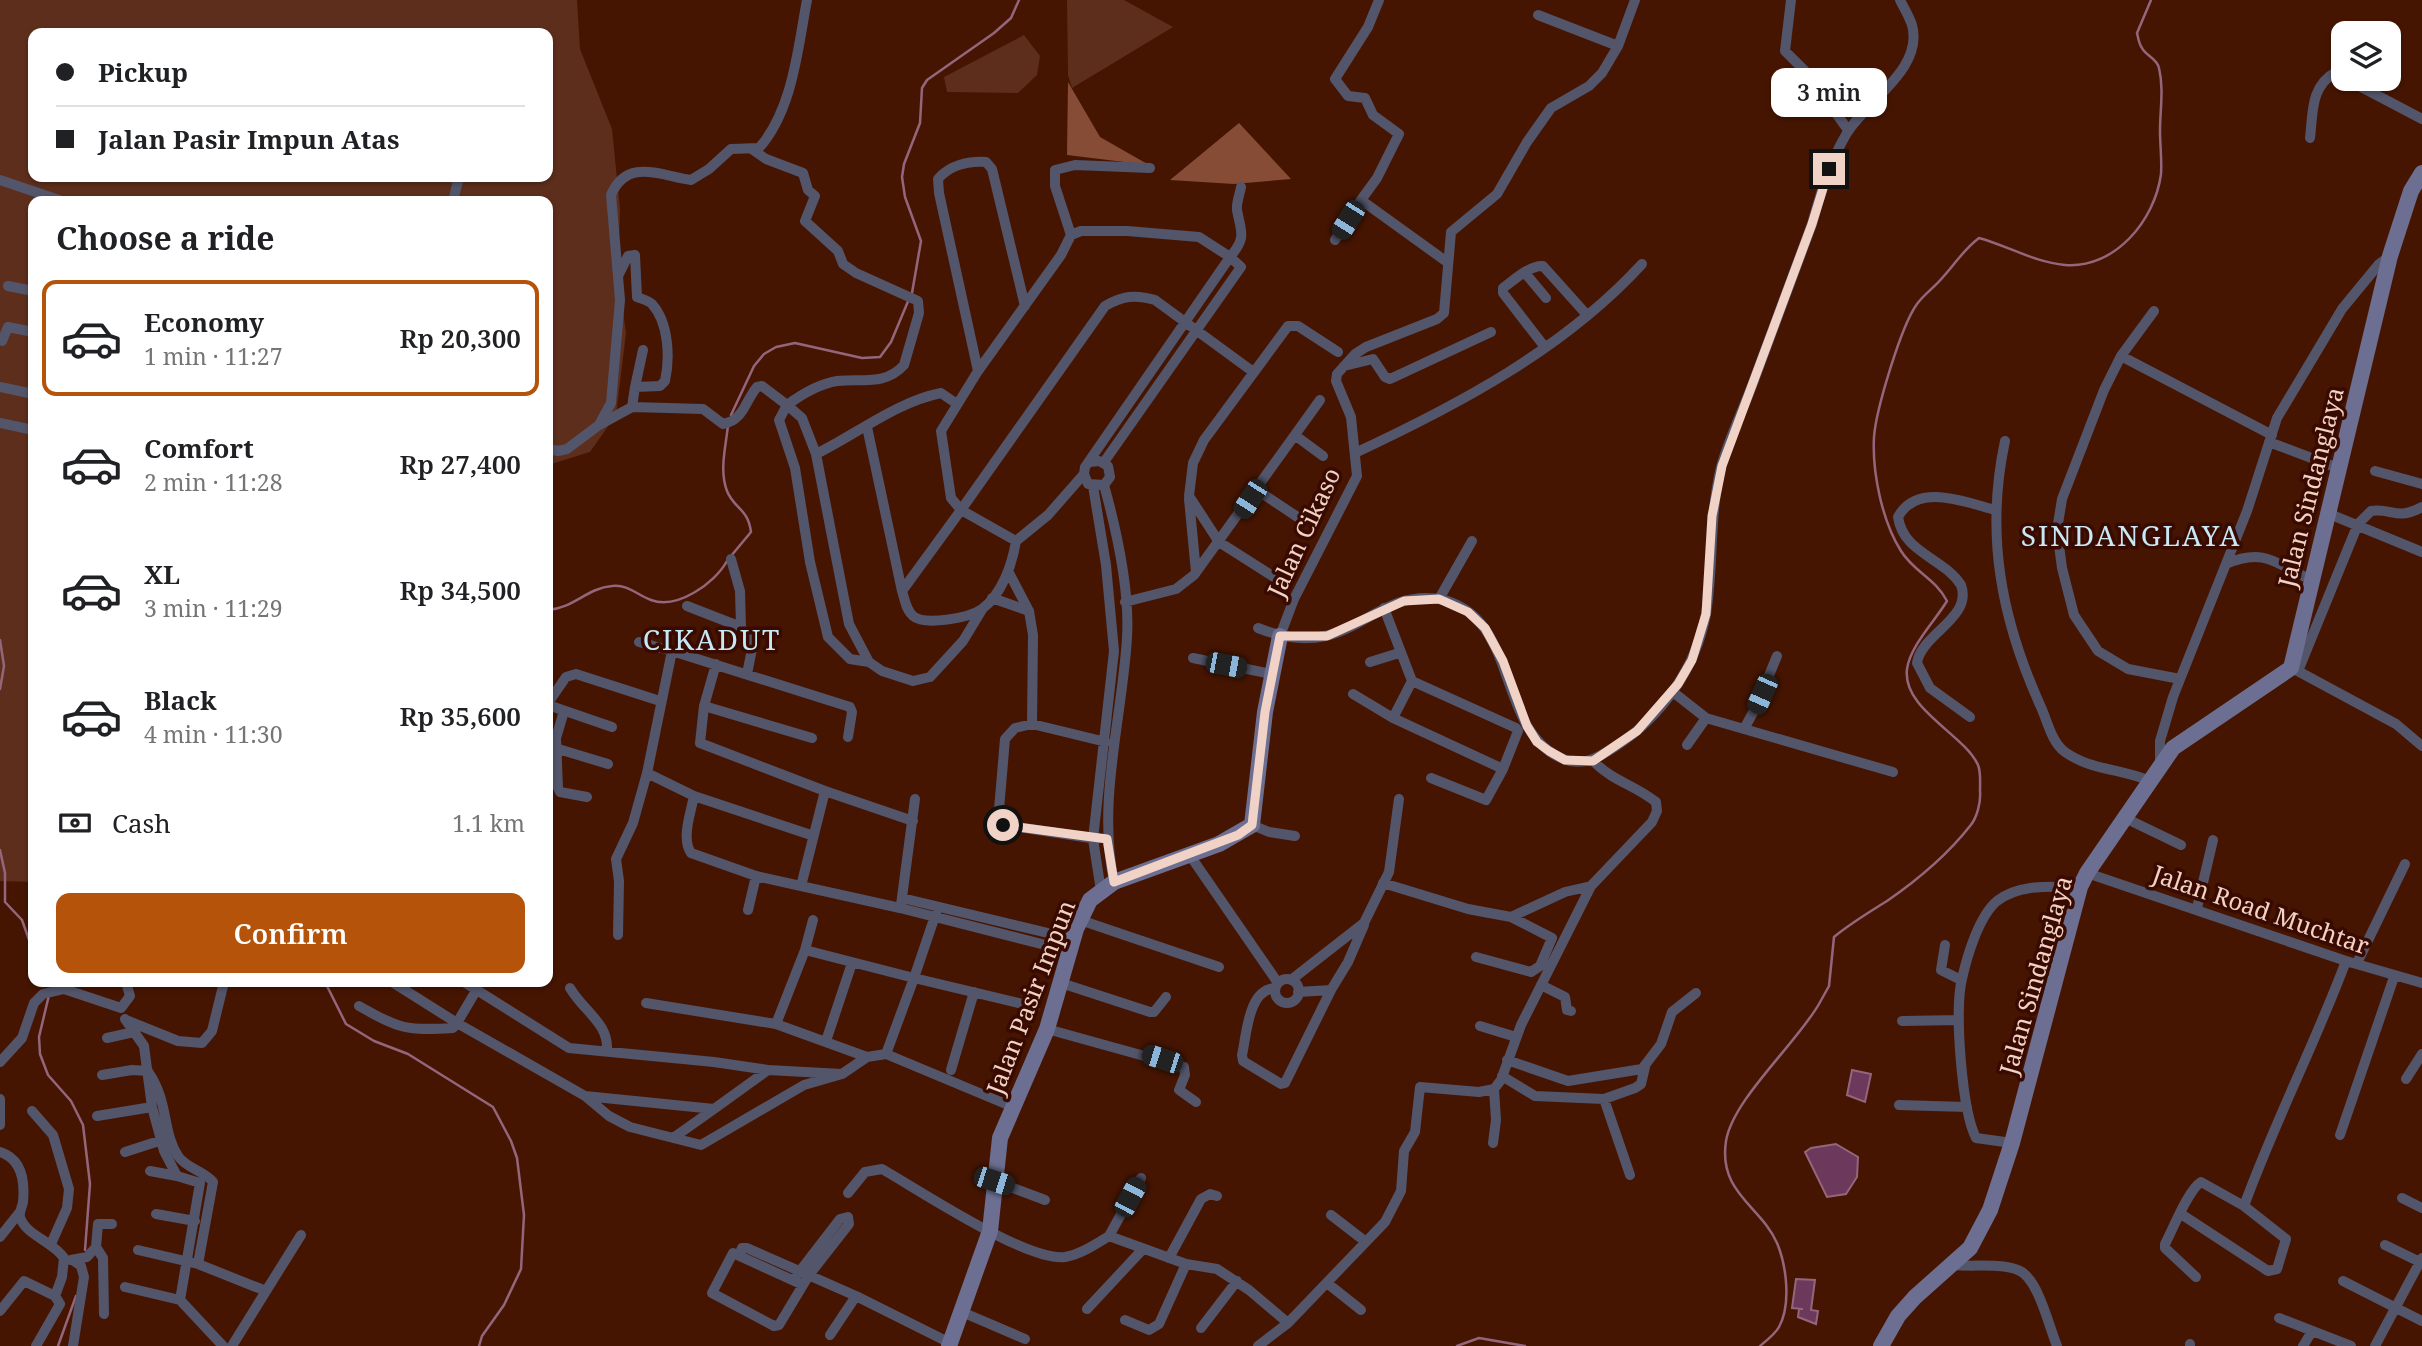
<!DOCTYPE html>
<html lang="en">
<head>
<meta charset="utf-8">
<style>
	body { margin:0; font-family:"Noto Serif",serif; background:#f2f2f2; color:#202124; height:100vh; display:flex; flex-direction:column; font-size:26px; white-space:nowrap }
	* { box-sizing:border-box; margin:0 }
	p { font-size:23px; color:#757577 }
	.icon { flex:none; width:38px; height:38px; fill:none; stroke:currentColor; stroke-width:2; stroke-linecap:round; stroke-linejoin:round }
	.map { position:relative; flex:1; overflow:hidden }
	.details { position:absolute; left:28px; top:196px; width:525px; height:791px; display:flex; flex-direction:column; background:#fff; border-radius:14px; box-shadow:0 2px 5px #0004 }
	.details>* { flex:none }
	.guide { position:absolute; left:28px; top:28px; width:525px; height:154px; border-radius:14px; box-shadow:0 2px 5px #0004; display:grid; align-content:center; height:154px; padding:0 28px; background:#fff }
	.controls { position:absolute; left:2331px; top:21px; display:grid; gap:14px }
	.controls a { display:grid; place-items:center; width:70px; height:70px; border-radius:14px; background:#fff; box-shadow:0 2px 5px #0004; font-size:35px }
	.end { position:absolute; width:32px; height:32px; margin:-16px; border:9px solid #f1d2c6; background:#111; box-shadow:0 0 0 4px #111 }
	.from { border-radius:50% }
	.bubble { position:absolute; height:49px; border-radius:14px; background:#fff; box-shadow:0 2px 5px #0004; font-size:23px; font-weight:600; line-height:49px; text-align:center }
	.car { position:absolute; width:21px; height:42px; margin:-21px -10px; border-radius:9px; box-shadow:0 0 5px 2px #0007; background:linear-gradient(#222 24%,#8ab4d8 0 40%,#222 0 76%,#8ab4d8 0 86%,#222 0) }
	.guide b { display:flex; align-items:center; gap:24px; height:66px; font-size:26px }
	.guide b+b { border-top:2px solid #e0e0e0 }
	.guide i { width:18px; height:18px; background:#202124 }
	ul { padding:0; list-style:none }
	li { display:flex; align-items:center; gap:21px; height:116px; margin:0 14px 10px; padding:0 14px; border:4px solid transparent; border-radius:14px }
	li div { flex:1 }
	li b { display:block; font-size:26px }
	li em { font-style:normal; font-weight:600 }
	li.active { border-color:#b45309 }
	li>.icon { width:63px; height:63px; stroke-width:1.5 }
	h2 { padding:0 28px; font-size:32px; line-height:84px }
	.pay { display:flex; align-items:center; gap:18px; height:77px; padding:0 28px; font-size:26px }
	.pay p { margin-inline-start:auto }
	.cta { display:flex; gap:14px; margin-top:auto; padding:14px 28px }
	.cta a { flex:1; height:80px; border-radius:14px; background:#b45309; color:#fff; font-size:28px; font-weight:600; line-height:80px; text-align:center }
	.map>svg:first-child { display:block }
</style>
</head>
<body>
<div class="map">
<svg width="2422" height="1346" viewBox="0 0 2422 1346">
	<rect width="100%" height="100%" fill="#451502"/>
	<!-- green -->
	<path fill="#5d2e1c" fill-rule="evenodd" d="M0,0H577L580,49L612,129L620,209L618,276L626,333L616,415L590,452L548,465V201H33V882L0,881ZM33,33H548V177H33Z
		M1067,0H1124L1173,27L1072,88L1068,75Z
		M1024,35L1040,56L1037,75L1018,93L947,92L944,77Z"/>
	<!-- forest -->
	<path fill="#874c36" d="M1068,82L1100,137L1149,165L1067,155Z
		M1239,123L1291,179L1234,184L1170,180Z"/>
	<!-- water -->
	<path fill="#6c385b" stroke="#94667b" stroke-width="2" d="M1852,1070L1871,1074L1865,1102L1847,1095Z
		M1836,1144L1858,1157L1857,1177L1846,1194L1827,1197L1805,1152L1811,1148Z
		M1796,1279L1815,1280L1811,1310L1818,1311L1816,1324L1798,1317L1799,1309H1803L1792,1308Z"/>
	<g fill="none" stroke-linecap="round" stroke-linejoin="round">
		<!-- stream -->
		<path stroke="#94667b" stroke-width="2.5" d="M912,293L921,241L905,197L902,177L904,164L920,123L922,88L927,80L994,33L1011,18L1019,0
			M731,415L754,366L764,354L776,347L795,343L862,358L880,357L891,342L909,299
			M728,425C726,446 719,470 727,491C734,509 748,508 751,532L731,556
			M548,610C574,608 587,588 612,586C628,584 637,595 651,600C677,610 715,583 727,561
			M0,640L4,666L0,689
			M0,850L5,873V902L22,920L33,951
			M325,982L346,1024L374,1041L408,1054L493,1107L511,1141L517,1158L524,1215L521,1269L504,1305L482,1336L479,1346
			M49,995L39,1037L40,1054L48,1075L71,1101L83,1125L90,1184L85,1250
			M58,1346L76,1296
			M1457,1346L1479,1338L1525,1346
			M1760,1346C1766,1341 1775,1334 1779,1327C1791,1305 1787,1267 1777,1243C1761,1206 1718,1193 1726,1141C1733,1099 1796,1044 1819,1004L1829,986L1834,937C1851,923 1868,913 1887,901C1916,881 1948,854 1970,826C1977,818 1981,802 1980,791C1980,783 1981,772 1978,765C1964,734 1902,709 1907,669C1910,646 1935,621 1947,601C1935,578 1914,572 1901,551C1882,521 1872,472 1874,437C1876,410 1901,326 1917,304C1924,294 1935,287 1943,277C1956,263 1963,250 1979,238C2008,246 2034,262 2065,265C2115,269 2155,220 2161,174C2162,160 2160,145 2160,131C2160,110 2164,89 2159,68C2157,58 2146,56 2142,48C2139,44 2138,37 2137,33L2151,0"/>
		<!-- street -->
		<path stroke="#53556b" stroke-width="10" d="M1379,0L1368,27L1335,79L1348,96L1365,98L1373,115L1399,134L1377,178L1361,200L1447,262
			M1791,0L1785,51L1808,74L1848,130
			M1538,15L1618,46
			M2341,76L2337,69L2343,61
			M2346,79L2422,119
			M2310,138C2313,114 2310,86 2336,72
			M452,177L458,181L453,201
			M0,180L62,201
			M1071,235L1055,186V170L1075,165L1150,168
			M1335,240L1361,200
			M1525,273L1546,298
			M618,276L628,256L635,255L637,297C642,299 649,301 652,304C669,323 670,358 665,381L660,386L635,387L632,407
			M8,286L33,291
			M2154,311L2121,356L2104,390L2062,499L2057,530L2062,568L2074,615L2098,651L2128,669L2180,679
			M2,341L8,327L33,332
			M1544,346L1503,293V288C1514,280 1530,265 1543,266L1587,315
			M2121,356L2272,435
			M1344,366L1373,359L1385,377L1390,379L1491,332
			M978,371L939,193L938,179C950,165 969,161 986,162L992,169L1025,306
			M0,387L33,394
			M635,387L643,350
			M0,423L33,430
			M599,425L632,407L703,409L723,424C744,420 745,401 757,387L762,386L787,405C802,394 818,384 837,381C862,378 885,386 904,365L919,313L918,301L856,273L843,264L838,251L805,221L815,196L808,190L803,173L766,159L753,150
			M867,427L902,591C905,600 906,610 913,616C925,626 969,618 982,609C1002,594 1012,565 1016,541
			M1296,436L1323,456
			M2005,441C1985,534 2001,618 2040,705C2047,719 2051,742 2065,752C2090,770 2122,769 2150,781
			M2269,442L2338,468
			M548,449L558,451L567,449L599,425L611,403L620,300L611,195C627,157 661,176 691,180L709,169L731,149L759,148C793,110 798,47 807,0
			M1355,453C1458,405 1564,349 1642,264
			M816,454C857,434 896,402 941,393L957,404
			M1090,462L1099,461L1108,466L1110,477L1104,485L1088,484L1084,474L1085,467L1230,257L1241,267L1104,462
			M2375,471L2422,484
			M1084,474L1048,515L1016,541L961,510L1105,306C1122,296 1135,294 1155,300L1252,371
			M1104,485C1117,532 1130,589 1127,638C1122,719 1097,801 1114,882
			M1093,486L1106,565L1114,651L1093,839L1101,891
			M1257,490L1302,520
			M1189,499L1196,572
			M2327,513L2422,552
			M731,559L740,591L741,627L750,639L752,649L747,674
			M2226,564C2264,547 2277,564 2311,580
			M1008,571L1029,611L1033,635L1032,724L1106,742
			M1274,577L1219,542L1189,496L1193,463L1204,440L1288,326H1298L1338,352
			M902,591L961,510L951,498L941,431L978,371L1061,255L1071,235L1081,231H1127L1199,237L1230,257C1247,237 1241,232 1237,210C1236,203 1240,194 1241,187
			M992,598L1029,611
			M1439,599L1472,541
			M1125,602L1176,589L1194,575L1320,400
			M687,606L741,627
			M1384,608L1412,681L1393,718L1503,769L1518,731L1516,728L1412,681
			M1258,628C1278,636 1303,641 1325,636C1364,628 1391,591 1439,599C1521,615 1494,730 1563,759C1584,767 1599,757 1616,746C1662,717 1696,667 1706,614C1714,565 1709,515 1721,467C1729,438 1743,410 1753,383C1773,330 1792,277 1812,224C1821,192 1830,161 1847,133C1866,101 1924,69 1912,25C1909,16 1904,8 1900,0
			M1280,636L1294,599L1357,476L1351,417L1336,381L1337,374L1355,354L1366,347L1437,319L1444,313L1451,232L1497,194L1527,142L1551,108L1589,86L1602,73L1618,46L1635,0
			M639,642L672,651
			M1193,658L1272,674
			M869,662L850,659L828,637L810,562L795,468L779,420L787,405L802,418L816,454L849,624L869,662L882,671L913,681L930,677L963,641L983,608
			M1370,662L1399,653
			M716,664L704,706L700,743L825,791L801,886
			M2294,669L2396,724L2422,746
			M2298,671L2358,524L2371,511C2393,508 2396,521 2422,507
			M1673,692L1706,718L1744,729L1756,707L1777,656
			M1353,694L1393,718
			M548,703L566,677L576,674L660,701
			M548,705L612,727
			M704,706L812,738
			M564,711L556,738L558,788L560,792L587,797
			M1970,717L1930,688L1917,663C1921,634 1973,618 1961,585C1944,558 1903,553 1898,517C1917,482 1965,502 1995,510
			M1032,724L1015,728L1005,739L998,821L1004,825L1097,839
			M1744,729L1893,772
			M1687,745L1706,718
			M555,748L608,764
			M2160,764V741L2173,697L2247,511L2277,418L2342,309L2379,264L2390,256
			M1431,778L1486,800L1503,769
			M825,791L913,821
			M694,796C691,812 681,838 691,853L756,876L900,908L1069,951
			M2125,818L2181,845
			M1252,825L1269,832L1295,836
			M811,835L694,796L647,773L672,651L850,707L852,712L848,737
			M1189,854L1278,983
			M2087,873L2346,961L2422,983
			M1383,883L1468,909L1511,917L1552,938L1540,966L1531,972L1476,957
			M902,898L1073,939
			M901,905L915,799
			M938,907L914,978L1035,1007
			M2197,908L2213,840
			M748,910L756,876
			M1511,917L1565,892L1591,886
			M1080,920L1219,967
			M618,935L619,881L616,859L633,823L647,773
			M1945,945L1941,970L1961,980
			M805,950L914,978L886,1054
			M2357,963L2405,864
			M1275 991a12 12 0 1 1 24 0a12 12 0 1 1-24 0Z
			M1291,980L1364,923L1389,872L1399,799
			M392,982L457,1023L477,989
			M464,982L569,1048L714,1062L768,1070L842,1074
			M1061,983L1150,1012H1154L1166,997
			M1541,985L1565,997L1567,1010L1571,1011
			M570,988C584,1012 609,1023 607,1051
			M1275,988C1248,990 1247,1033 1242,1055L1243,1061L1281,1084L1285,1083L1331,990
			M1298,992L1331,990L1348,962L1364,925
			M646,1003L776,1024L867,1057
			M359,1006C400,1029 406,1031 453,1028L457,1023L585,1096L714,1109L768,1070
			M125,1019L144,1046L152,1107L164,1151L177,1176L200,1183L180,1300L223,1346
			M126,1020L178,1041L202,1043L212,1031L224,982
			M1902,1021L1959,1020
			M776,1024L805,950L813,920
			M1480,1026L1516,1037
			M1047,1029L1184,1067L1185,1075L1179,1090L1196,1102
			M107,1038L134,1032
			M826,1041L852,963
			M886,1054L1013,1107
			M1507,1060L1568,1081L1642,1069L1661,1044L1672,1012L1696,993
			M0,1062L22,1038L34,1003L43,994L64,989L121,1008L130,996L126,982
			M951,1070L974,992
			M149,1073C169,1103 162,1131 178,1156C187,1169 203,1170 213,1182L198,1264
			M102,1075L132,1070L148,1071
			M1502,1076L1535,1096L1604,1099L1635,1088L1641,1084L1645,1067
			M2406,1079L2422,1054
			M585,1096L609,1116L630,1127L701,1145L804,1085L842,1074L867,1057L886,1054
			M0,1099V1125
			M1604,1099L1630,1175
			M1899,1105L1967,1107
			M32,1111L53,1135L69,1189L67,1208L51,1244
			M97,1116L152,1107
			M2340,1135L2394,977
			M673,1138L714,1109
			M1493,1143L1496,1120L1494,1089
			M2012,1143L1976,1138C1962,1111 1954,1009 1962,979C1967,956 1979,916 1997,901C2020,883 2053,887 2080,887
			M0,1152C22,1159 25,1181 23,1202C22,1208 19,1211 20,1217C25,1235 54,1242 64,1258L62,1277L55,1296
			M125,1152L162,1140
			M150,1171L177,1176
			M994,1181L1045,1200
			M848,1193L865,1172L882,1169C919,1190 1027,1262 1065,1257C1081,1254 1096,1244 1109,1236L1186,1264L1217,1269L1249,1290L1288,1323
			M2402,1198L2422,1208
			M2244,1206C2274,1123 2315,1044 2346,961
			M156,1214L195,1221
			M2181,1214L2268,1271L2277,1269L2286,1239L2244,1206L2201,1182C2188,1190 2173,1229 2165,1244V1248L2196,1277
			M1331,1215L1366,1242
			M1109,1236L1141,1178
			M0,1237L19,1213
			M2385,1245L2422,1263
			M96,1247L103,1258L104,1314
			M138,1250L198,1264L266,1291L301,1235
			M739,1255L742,1248H747L856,1296L950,1343
			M1169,1258L1201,1199L1210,1194L1217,1196
			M71,1260L87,1257L96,1247L98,1224H112
			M1953,1265C1973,1267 1999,1263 2018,1270C2038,1277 2049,1327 2057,1346
			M793,1280L840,1219L848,1217L849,1224L809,1275L779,1325L774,1326L712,1293L733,1253L803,1285
			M2343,1281L2422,1321
			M1327,1283L1361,1310
			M125,1287L180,1300
			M1087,1309L1143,1249
			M0,1311L24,1281L55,1296L60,1304L36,1346
			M962,1312L1025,1339
			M2279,1318L2351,1346
			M1125,1320L1149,1330L1159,1324L1186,1264
			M1201,1328L1237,1281
			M830,1335L856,1296
			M2190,1344V1346
			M73,1346L84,1277L81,1266L74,1261
			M232,1346L266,1291
			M1258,1346L1288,1323L1385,1222L1401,1191L1404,1151L1415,1132L1420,1087L1479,1092L1494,1089L1501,1080L1521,1025L1591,886L1652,822L1657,811L1656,802C1633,784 1614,782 1593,761
			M2303,1346L2311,1333
			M2375,1346L2422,1258"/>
		<!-- secondary -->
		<path stroke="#6c6f91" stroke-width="16" d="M949,1346L990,1231L1000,1138L1047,1029L1076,929L1090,900L1114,882L1219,844L1252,825L1265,712L1280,636
			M1881,1346L1898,1316L1915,1297L1970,1248L1990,1210L2012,1143L2080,887L2087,873L2173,748L2291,668L2390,256L2411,191L2422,173"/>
	</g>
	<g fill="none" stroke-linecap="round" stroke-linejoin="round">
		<!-- route -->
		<path stroke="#f1d2c6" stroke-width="9" d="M1003,825L1107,839L1114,882L1238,835L1252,825L1265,712L1280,636H1327L1404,601L1439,599L1468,612L1485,628L1503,661L1527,726L1537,742L1549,751L1565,760L1593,761L1637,731L1678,684L1692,660L1706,614L1712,516L1722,466L1812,224L1829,169"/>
	</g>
	<g text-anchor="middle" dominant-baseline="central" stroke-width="7" stroke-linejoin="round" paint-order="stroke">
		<!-- street labels -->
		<g font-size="24" fill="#f1d2c6" stroke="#390a00">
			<text transform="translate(2310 487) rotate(-76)">Jalan Sindanglaya</text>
			<text transform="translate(1303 532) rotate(-65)">Jalan Cikaso</text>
			<text transform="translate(2261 909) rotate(19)">Jalan Road Muchtar</text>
			<text transform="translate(2035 975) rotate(-74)">Jalan Sindanglaya</text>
			<text transform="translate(1030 997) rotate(-69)">Jalan Pasir Impun</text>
		</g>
		<!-- quarter labels -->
		<g font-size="28" letter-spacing="2" fill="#c7e9f6" stroke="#390a00">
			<text x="2131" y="535">SINDANGLAYA</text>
			<text x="712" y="639">CIKADUT</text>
		</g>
	</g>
</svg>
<div class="controls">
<a><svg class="icon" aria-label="layers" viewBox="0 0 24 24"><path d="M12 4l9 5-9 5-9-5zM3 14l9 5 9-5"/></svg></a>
</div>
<i class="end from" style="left:1003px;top:825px"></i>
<i class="end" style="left:1829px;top:169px"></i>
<div class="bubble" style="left:1771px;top:68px;width:116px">3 min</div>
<i class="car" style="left:1348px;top:220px;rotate:212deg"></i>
<i class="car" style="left:1250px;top:499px;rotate:213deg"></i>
<i class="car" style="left:1226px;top:665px;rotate:101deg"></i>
<i class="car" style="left:1762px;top:694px;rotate:204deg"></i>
<i class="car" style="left:1162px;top:1059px;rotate:288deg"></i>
<i class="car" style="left:994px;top:1181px;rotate:108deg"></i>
<i class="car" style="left:1130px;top:1197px;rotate:28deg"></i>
<div class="guide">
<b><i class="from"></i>Pickup</b>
<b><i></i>Jalan Pasir Impun Atas</b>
</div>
<section class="details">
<h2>Choose a ride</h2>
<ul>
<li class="active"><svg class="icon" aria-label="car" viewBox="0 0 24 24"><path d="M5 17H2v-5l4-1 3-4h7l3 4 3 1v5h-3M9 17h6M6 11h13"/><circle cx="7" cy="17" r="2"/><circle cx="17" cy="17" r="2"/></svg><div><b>Economy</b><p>1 min · 11:27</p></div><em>Rp 20,300</em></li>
<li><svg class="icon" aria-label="car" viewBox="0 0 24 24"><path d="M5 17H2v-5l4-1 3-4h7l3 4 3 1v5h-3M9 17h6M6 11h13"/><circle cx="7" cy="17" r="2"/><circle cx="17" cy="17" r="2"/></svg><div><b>Comfort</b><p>2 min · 11:28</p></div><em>Rp 27,400</em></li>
<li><svg class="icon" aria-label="car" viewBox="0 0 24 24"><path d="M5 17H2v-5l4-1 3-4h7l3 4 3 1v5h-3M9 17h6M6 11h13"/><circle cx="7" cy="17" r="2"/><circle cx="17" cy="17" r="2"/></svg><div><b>XL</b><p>3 min · 11:29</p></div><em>Rp 34,500</em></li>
<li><svg class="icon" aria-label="car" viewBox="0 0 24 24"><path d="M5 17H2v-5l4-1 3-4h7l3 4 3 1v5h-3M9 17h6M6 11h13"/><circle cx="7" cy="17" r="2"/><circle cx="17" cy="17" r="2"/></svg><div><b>Black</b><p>4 min · 11:30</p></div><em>Rp 35,600</em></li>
</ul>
<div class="pay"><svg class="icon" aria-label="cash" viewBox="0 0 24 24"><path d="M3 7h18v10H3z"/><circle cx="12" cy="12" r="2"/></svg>Cash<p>1.1 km</p></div>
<div class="cta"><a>Confirm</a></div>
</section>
</div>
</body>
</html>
